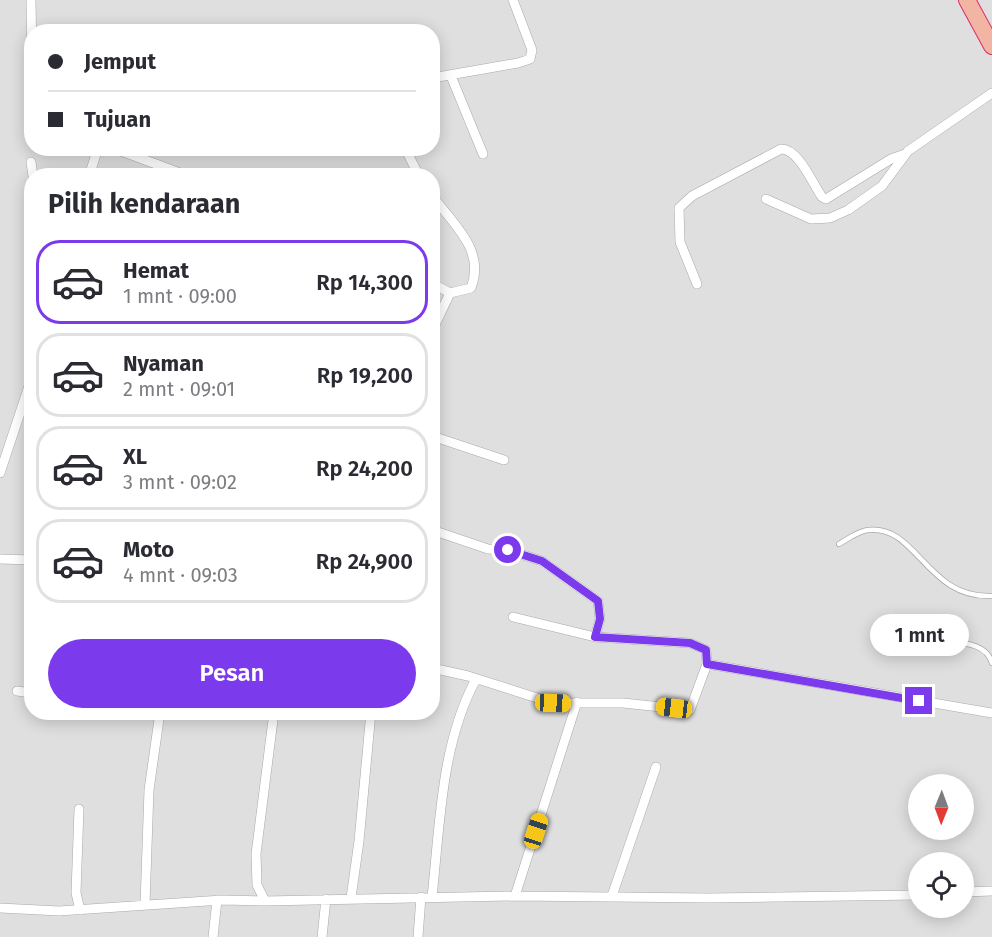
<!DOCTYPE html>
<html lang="id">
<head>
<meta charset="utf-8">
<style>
	body { margin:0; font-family:"Fira Sans",sans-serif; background:#f7f7f7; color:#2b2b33; height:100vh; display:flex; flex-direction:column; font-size:22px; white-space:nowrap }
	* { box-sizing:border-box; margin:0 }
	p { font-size:20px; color:#7c7c81 }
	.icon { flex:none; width:33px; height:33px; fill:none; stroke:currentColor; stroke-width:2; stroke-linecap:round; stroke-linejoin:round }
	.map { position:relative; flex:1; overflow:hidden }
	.panel { position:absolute; left:24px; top:168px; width:416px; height:552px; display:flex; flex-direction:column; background:#fff; border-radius:24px; box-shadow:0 3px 15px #0003 }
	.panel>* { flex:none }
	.banner { position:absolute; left:24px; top:24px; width:416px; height:132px; border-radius:24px; box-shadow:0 3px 15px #0003; display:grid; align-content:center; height:132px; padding:0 24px; background:#fff }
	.needle { width:39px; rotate:181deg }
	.tools { position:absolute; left:908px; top:774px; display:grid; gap:12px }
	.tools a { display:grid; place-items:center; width:66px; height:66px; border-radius:50%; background:#fff; box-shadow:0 3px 15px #0003; font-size:30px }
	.end { position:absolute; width:27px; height:27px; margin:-14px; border:8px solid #7c3aed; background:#fff; box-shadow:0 0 0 3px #fff }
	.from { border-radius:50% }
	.bubble { position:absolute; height:42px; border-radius:21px; background:#fff; box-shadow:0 3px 15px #0003; font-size:20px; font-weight:600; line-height:42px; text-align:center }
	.car { position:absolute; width:18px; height:36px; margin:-18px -9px; border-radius:8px; box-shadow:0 0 4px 2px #0007; background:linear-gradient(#f5c518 24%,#345 0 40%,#f5c518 0 76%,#345 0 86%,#f5c518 0) }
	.banner b { display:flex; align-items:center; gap:21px; height:57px; font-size:22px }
	.banner b+b { border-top:2px solid #e1e1e2 }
	.banner i { width:15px; height:15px; background:#2b2b33 }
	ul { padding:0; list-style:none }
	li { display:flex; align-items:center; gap:18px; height:84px; margin:0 12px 9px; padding:0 12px; border:3px solid #e1e1e2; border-radius:24px }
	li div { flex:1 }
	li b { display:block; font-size:22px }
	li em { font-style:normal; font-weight:600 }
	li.active { border-color:#7c3aed }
	li>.icon { width:54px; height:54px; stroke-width:1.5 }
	h2 { padding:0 24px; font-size:27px; line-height:72px }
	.primary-button { display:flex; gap:12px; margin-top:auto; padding:12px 24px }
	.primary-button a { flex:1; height:69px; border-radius:36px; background:#7c3aed; color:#fff; font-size:24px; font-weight:600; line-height:69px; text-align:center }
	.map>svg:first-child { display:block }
</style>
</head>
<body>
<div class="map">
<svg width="992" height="937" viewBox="0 0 992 937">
	<rect width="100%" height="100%" fill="#f2efe9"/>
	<!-- residential -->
	<path fill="#e0dfdf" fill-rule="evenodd" d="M0,0H992V937H0ZM32,32H432V148H32ZM32,176H432V712H32ZM918,784H963V830H918ZM918,862H963V908H918Z"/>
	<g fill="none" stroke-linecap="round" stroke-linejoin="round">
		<defs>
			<path id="service" d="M839,544C848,539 858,531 868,530C917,524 926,599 992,596
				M936,639C956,643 986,641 992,663"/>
			<path id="minor" d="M31,0L32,59
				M451,76L483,154
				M432,78L518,63L530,59L532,50L513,0
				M113,148L188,176
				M405,148L419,176
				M31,162L33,176
				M89,176L98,148
				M432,195C452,224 486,249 471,288L450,293
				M766,199L811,219L830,218L848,210L882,186L908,151L992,93
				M432,283L450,293
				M697,284L680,242L679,208L692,196L781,149C799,149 812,183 822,197L826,199L891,159L905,154
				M432,331L450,293
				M432,436L504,460
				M0,473L32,377
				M432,530L488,549L508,550L542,561L598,601L600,619L595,637L690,643L706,650L707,664
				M0,559L32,560
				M513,617L595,637
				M432,668L468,676L553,703H623L690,710L707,664L992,713
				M17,691L32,693
				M79,809L76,893L80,910
				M963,892L992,891
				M515,896L577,702
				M612,896L656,767
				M432,897C440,824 441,744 476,679
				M351,898L359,841L371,712
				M265,901L257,885L256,854L274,712
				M145,904L149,790L160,712
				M0,908L59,911L222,900L265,901L515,896L709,898L918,895
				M213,937L217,900
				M322,937L326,899
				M418,937L421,897"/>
			<path id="trunk" d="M967,0L992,46"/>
		</defs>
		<!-- service casing -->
		<use href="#service" stroke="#a9a9a9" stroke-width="6"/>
		<!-- minor casing -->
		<use href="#minor" stroke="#a9a9a9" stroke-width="10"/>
		<!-- trunk casing -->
		<use href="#trunk" stroke="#dc2a67" stroke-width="18"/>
		<!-- service -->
		<use href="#service" stroke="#fff" stroke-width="4.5"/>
		<!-- minor -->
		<use href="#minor" stroke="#fff" stroke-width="9"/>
		<!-- trunk -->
		<use href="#trunk" stroke="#f2b4a3" stroke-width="16"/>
	</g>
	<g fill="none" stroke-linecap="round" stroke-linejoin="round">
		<!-- route -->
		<path stroke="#7c3aed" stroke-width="8" d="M508,550L542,561L598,601L600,619L595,637L690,643L706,650L707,664L919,701"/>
	</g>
</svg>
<div class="tools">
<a><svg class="needle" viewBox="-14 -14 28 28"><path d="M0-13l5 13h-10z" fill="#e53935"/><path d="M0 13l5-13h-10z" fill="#7c7c81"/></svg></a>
<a><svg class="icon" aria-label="locate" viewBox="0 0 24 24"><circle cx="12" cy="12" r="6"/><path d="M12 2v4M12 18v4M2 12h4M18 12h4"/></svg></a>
</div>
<i class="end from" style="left:508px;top:550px"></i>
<i class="end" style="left:919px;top:701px"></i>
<div class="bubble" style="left:870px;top:614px;width:99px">1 mnt</div>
<i class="car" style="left:553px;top:703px;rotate:92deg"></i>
<i class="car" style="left:674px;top:708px;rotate:277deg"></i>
<i class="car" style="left:536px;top:831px;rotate:18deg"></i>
<div class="banner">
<b><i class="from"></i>Jemput</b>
<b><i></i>Tujuan</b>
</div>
<section class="panel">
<h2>Pilih kendaraan</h2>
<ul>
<li class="active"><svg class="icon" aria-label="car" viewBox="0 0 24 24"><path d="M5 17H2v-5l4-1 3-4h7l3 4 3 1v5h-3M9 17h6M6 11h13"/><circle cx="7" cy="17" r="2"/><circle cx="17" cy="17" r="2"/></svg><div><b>Hemat</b><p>1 mnt · 09:00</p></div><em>Rp 14,300</em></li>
<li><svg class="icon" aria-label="car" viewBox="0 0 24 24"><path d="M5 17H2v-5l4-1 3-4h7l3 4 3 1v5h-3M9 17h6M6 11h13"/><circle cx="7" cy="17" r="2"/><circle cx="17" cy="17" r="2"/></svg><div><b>Nyaman</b><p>2 mnt · 09:01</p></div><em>Rp 19,200</em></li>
<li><svg class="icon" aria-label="car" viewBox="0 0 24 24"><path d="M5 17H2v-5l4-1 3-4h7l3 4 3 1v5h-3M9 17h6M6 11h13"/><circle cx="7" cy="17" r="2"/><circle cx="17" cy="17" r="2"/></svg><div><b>XL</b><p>3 mnt · 09:02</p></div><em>Rp 24,200</em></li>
<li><svg class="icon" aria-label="car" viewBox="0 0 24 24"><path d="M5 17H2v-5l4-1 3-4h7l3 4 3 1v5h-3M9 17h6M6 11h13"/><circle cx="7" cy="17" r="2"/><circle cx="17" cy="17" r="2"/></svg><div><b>Moto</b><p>4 mnt · 09:03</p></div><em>Rp 24,900</em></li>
</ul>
<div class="primary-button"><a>Pesan</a></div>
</section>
</div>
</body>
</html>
